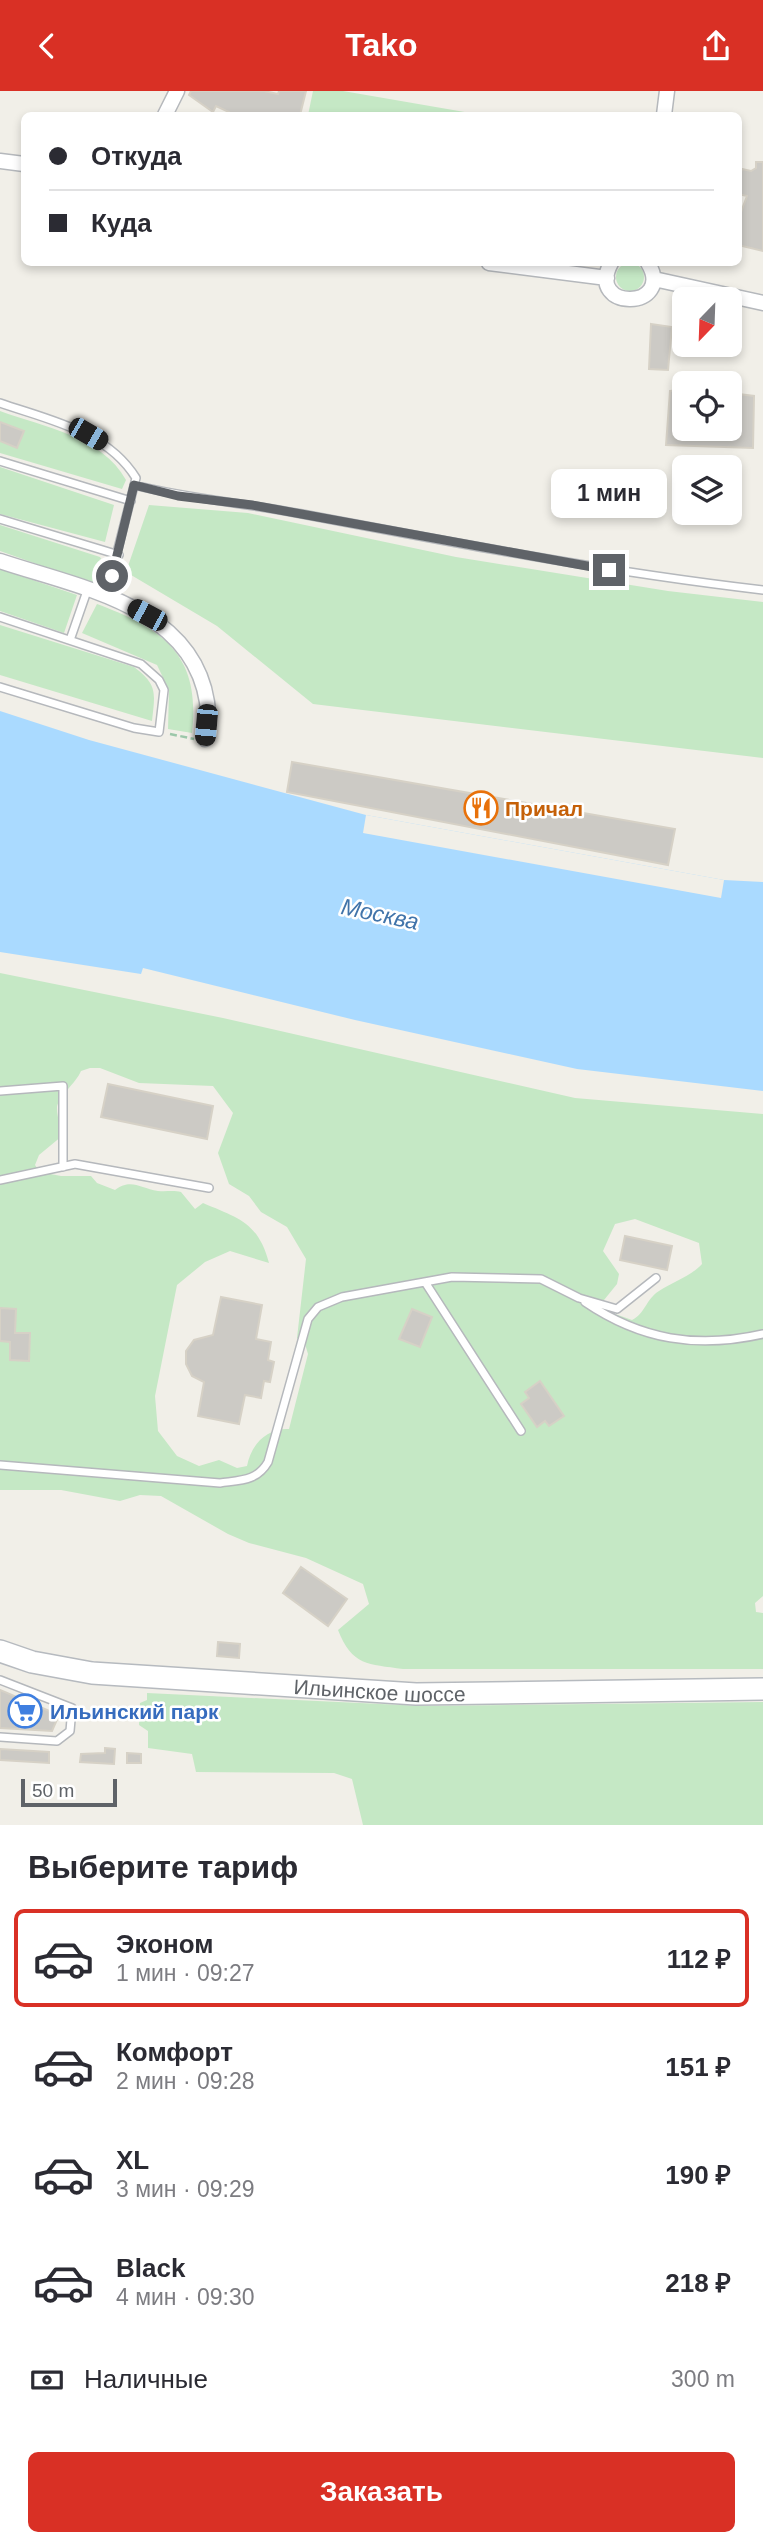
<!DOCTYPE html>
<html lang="ru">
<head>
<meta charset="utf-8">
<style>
	body { margin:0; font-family:Arial,sans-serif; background:#f2f2f3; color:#2b2b33; height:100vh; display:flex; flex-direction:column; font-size:26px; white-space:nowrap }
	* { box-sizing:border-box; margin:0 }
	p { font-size:23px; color:#7c7c81 }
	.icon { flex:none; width:38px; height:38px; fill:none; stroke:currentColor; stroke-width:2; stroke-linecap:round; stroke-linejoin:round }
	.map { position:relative; height:1734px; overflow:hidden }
	.details { display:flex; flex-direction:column; background:#fff; flex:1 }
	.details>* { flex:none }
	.banner { position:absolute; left:21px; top:21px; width:721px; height:154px; border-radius:10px; box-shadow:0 4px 10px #0003; display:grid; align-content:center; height:154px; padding:0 28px; background:#fff }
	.needle { width:46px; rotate:203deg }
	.controls { position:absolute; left:672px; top:196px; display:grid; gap:14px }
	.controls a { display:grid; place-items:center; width:70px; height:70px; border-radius:10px; background:#fff; box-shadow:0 4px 10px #0003; font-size:35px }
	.scale { position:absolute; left:21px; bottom:18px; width:96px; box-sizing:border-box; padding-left:7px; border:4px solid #5f6368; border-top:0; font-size:19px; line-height:24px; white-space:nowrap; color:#5f6368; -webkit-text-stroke:5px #fff; paint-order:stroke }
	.end { position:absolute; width:32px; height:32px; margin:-16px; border:9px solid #5f6368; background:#fff; box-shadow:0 0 0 4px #fff }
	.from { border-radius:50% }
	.bubble { position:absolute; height:49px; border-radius:10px; background:#fff; box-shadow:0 4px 10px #0003; font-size:23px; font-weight:700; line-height:49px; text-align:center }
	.car { position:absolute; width:21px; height:42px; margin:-21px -10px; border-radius:9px; box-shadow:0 0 5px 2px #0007; background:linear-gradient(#222 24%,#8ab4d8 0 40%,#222 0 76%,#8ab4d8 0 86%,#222 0) }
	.banner b { display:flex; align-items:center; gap:24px; height:66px; font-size:26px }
	.banner b+b { border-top:2px solid #e1e1e2 }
	.banner i { width:18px; height:18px; background:#2b2b33 }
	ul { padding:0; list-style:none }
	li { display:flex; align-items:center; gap:21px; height:98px; margin:0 14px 10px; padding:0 14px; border:4px solid transparent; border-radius:10px }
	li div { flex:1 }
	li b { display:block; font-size:26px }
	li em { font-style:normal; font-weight:700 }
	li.selected { border-color:#d93025 }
	li>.icon { width:63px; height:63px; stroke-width:1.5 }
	h2 { padding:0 28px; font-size:32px; line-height:84px }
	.pay { display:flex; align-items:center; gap:18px; height:77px; padding:0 28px; font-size:26px }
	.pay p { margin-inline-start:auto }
	.cta { display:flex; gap:14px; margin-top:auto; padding:14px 28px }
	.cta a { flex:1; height:80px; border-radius:10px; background:#d93025; color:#fff; font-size:28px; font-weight:700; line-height:80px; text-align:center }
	header { display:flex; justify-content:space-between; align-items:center; height:91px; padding:0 28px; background:#d93025; color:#fff; font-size:32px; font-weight:700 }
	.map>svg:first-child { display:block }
</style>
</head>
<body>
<header><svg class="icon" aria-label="back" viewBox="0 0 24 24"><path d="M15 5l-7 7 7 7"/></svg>Tako<svg class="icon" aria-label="share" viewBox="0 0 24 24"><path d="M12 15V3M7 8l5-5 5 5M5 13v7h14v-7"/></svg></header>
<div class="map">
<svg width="763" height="1734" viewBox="0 0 763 1734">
	<rect width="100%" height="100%" fill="#f1efe8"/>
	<!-- green -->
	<path fill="#c5e8c5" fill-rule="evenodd" d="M313,0H343L482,24H308Z
		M616 186a14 14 0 1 1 28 0a14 14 0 1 1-28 0Z
		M0,320C43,336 102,345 126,389L122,398L0,362V350L17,357L23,341L0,331Z
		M0,376L114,414L105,451L0,423Z
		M149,414L248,422L456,466L668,500L763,511V667L313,613L217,535L126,481Z
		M0,434L100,466L105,474L99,495L0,460Z
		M0,478L77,504L64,542L0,520Z
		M97,513C164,538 201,564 192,642L168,638L169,599L157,574L82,542Z
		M0,534L134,576C158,594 155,602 152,630L0,584Z
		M0,882L223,927L575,1007L763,1023V1505L755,1512L756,1521L763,1522V1578H403C368,1573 352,1575 338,1539L369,1513L363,1493L306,1467L249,1452L228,1443L161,1405L140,1404L120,1410L61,1399H0ZM90,977H100L139,992L213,995L233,1022L218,1062L229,1093L249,1105L261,1121L287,1136L306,1168L297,1247L305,1253L308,1263L289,1338C266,1337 251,1354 247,1375L237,1377L219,1369L199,1375L177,1365L158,1340L155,1305L177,1194L205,1171L230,1160L269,1172C258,1131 238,1127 203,1112L195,1118L181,1101C173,1099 166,1101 158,1100C140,1097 131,1087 115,1099L97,1092L91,1085H61L40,1081L35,1074L39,1064L62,1045C61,1037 57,1026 57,1017C57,1007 76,992 81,980ZM635,1128L699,1152L702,1173C691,1185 673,1191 659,1200C646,1208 645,1223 632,1229L604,1219V1209L617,1193L619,1183L603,1160L615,1133Z
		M147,1602L423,1615L763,1611V1734H363L352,1688L334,1682L196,1681L192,1663L148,1657V1640L139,1634L140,1612L147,1609Z"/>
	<!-- water -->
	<path fill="#aadaff" d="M0,620L89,649L366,724L724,789L763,791V1000L577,978L355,929L143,877L141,883L0,861Z"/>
	<!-- pier -->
	<path fill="#f1efe8" d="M366,724L724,789L721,807L363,742Z"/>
	<!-- building -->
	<path fill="#cccac5" stroke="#d6d1c6" stroke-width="2" d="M191,0H264L278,3L279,0H306L300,24H228L229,21L216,15L213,21L189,4Z
		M756,71H763V160L738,154V129L747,105L738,103V88L742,78L751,80L756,77Z
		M651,233L672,236L668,279L649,278Z
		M700,285L726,287L725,292H700Z
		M684,299V338H730V302L754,305L753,357L666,354L670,300Z
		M0,331L24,340L17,357L0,350Z
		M292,671L675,738L668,774L287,701Z
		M108,993L213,1015L207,1048L101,1026Z
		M625,1145L672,1155L667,1179L620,1169Z
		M221,1206L262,1214L256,1248L271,1251L268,1269L274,1271L270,1291L264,1290L261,1307L245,1304L239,1333L198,1325L204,1291L192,1285L186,1273V1260L194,1249L213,1244Z
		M0,1217L16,1218L15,1242H30L29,1270L10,1269V1251L0,1250Z
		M412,1218L432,1226L420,1256L399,1248Z
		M540,1290L564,1325L549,1335L545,1330L537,1336L521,1313L529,1307L525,1301Z
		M301,1476L347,1508L328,1535L283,1502Z
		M218,1551L240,1553L239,1567L217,1565Z
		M0,1599L59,1624L52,1640L0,1637Z
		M105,1657L115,1658L114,1673L80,1671L81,1663L105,1662Z
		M0,1658L49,1661V1672L0,1669Z
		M127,1662L141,1663V1672H127Z"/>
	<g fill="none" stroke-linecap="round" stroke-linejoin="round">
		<defs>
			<path id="lane" d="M0,312C49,329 107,340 136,387L106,505
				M0,370L131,410
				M134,394C189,408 246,412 302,423C455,452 608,481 763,499
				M0,428L119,464
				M0,526L141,573L159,589L164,599L159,641L134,637L0,596
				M70,549L87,500
				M0,1000L63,995V1076
				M0,1089L75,1073L209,1097
				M425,1191L521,1340
				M585,1211C641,1249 697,1258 763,1243
				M0,1374L220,1392C241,1389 257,1390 268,1371L308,1228L318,1216L342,1206L452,1186L541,1188L579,1207L617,1218L656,1187
				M0,1589L72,1617L70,1640L57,1650L0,1646"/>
			<path id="street" d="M165,24L177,0
				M664,24L667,0
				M0,70L24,73
				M489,172L607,187
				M611,172C585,221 676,219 648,172
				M654,188L763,212
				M0,470C77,496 192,514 207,611C209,623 206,636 205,648"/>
			<g id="secondary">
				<path id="s1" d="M0,1560L32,1571L92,1582L416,1603L763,1598"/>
			</g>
		</defs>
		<!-- lane casing -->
		<use href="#lane" stroke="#b5b8bc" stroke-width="10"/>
		<!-- street casing -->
		<use href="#street" stroke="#b5b8bc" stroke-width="17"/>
		<!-- secondary casing -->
		<use href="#secondary" stroke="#b6babf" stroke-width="24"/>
		<!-- path -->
		<path stroke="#9cc7a9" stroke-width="2.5" stroke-dasharray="7 3.5" stroke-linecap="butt" d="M170,643L194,648"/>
		<!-- lane -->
		<use href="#lane" stroke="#fff" stroke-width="7"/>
		<!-- street -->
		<use href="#street" stroke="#fff" stroke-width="14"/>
		<!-- secondary -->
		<use href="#secondary" stroke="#fff" stroke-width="21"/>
	</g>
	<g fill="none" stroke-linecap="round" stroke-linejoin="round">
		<!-- route -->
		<path stroke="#5f6368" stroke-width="9" d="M112,485L134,394L178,405L252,414L609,479"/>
	</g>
	<!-- icons -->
	<defs>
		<symbol id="restaurant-ring" viewBox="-11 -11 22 22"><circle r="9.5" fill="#fff" stroke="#e8710a" stroke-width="1.5"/><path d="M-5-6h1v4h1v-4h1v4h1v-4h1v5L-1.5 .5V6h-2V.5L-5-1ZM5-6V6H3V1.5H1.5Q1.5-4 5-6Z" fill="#e8710a"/></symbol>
		<symbol id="supermarket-ring" viewBox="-11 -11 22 22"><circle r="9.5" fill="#fff" stroke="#3f7fe0" stroke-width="1.5"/><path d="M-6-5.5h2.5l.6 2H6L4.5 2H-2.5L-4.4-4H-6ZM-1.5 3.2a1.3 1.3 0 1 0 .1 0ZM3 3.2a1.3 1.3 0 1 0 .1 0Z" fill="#3f7fe0"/></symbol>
	</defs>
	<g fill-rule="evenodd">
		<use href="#restaurant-ring" x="462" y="698" width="38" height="38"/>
		<use href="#supermarket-ring" x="6" y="1601" width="38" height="38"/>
	</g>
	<g text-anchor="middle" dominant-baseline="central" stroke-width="5" stroke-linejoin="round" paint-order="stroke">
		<!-- food labels -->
		<g font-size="21" font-weight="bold" fill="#c56008" stroke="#fff" text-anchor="start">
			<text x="505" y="717">Причал</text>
		</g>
		<!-- street labels -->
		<g font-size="21" fill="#5f6368" stroke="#fff">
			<text stroke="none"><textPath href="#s1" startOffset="383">Ильинское шоссе</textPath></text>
		</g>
		<!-- shop labels -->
		<g font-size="21" font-weight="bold" fill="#366cbe" stroke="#fff" text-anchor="start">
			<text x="50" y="1620">Ильинский парк</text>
		</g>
		<!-- water labels -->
		<g font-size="23" font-style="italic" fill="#4174aa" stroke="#fff">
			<text transform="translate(380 823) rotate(12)">Москва</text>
		</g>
	</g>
</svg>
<div class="controls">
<a><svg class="needle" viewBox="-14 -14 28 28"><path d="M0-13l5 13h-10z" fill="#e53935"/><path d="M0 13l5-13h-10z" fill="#7c7c81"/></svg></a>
<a><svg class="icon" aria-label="locate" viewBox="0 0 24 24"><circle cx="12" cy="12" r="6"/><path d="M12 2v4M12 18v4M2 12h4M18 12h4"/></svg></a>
<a><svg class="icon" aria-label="layers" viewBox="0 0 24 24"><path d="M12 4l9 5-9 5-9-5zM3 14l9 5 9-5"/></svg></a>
</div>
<div class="scale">50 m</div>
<i class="end from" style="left:112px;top:485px"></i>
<i class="end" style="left:609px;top:479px"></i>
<div class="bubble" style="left:551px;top:378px;width:116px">1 мин</div>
<i class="car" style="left:88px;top:343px;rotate:120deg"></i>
<i class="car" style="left:147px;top:524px;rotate:298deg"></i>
<i class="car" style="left:206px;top:634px;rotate:185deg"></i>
<div class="banner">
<b><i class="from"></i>Откуда</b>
<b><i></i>Куда</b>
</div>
</div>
<section class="details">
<h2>Выберите тариф</h2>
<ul>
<li class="selected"><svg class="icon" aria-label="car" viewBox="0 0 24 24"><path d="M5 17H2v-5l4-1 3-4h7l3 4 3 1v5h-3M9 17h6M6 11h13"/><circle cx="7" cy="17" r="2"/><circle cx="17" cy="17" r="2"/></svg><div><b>Эконом</b><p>1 мин · 09:27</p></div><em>112 ₽</em></li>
<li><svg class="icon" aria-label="car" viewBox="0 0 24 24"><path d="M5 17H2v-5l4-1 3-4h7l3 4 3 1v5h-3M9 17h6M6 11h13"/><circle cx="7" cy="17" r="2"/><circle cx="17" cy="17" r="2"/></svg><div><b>Комфорт</b><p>2 мин · 09:28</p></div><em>151 ₽</em></li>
<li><svg class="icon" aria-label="car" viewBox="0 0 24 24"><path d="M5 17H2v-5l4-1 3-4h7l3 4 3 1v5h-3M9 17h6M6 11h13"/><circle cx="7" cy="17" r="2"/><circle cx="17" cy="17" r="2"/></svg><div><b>XL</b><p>3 мин · 09:29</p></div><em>190 ₽</em></li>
<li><svg class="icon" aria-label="car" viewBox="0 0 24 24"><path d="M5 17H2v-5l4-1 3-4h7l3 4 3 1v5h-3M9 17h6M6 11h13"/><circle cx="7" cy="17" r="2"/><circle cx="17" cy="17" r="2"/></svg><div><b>Black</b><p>4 мин · 09:30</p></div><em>218 ₽</em></li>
</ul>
<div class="pay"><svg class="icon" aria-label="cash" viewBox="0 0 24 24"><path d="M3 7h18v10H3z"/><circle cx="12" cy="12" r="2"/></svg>Наличные<p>300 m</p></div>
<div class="cta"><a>Заказать</a></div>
</section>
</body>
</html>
